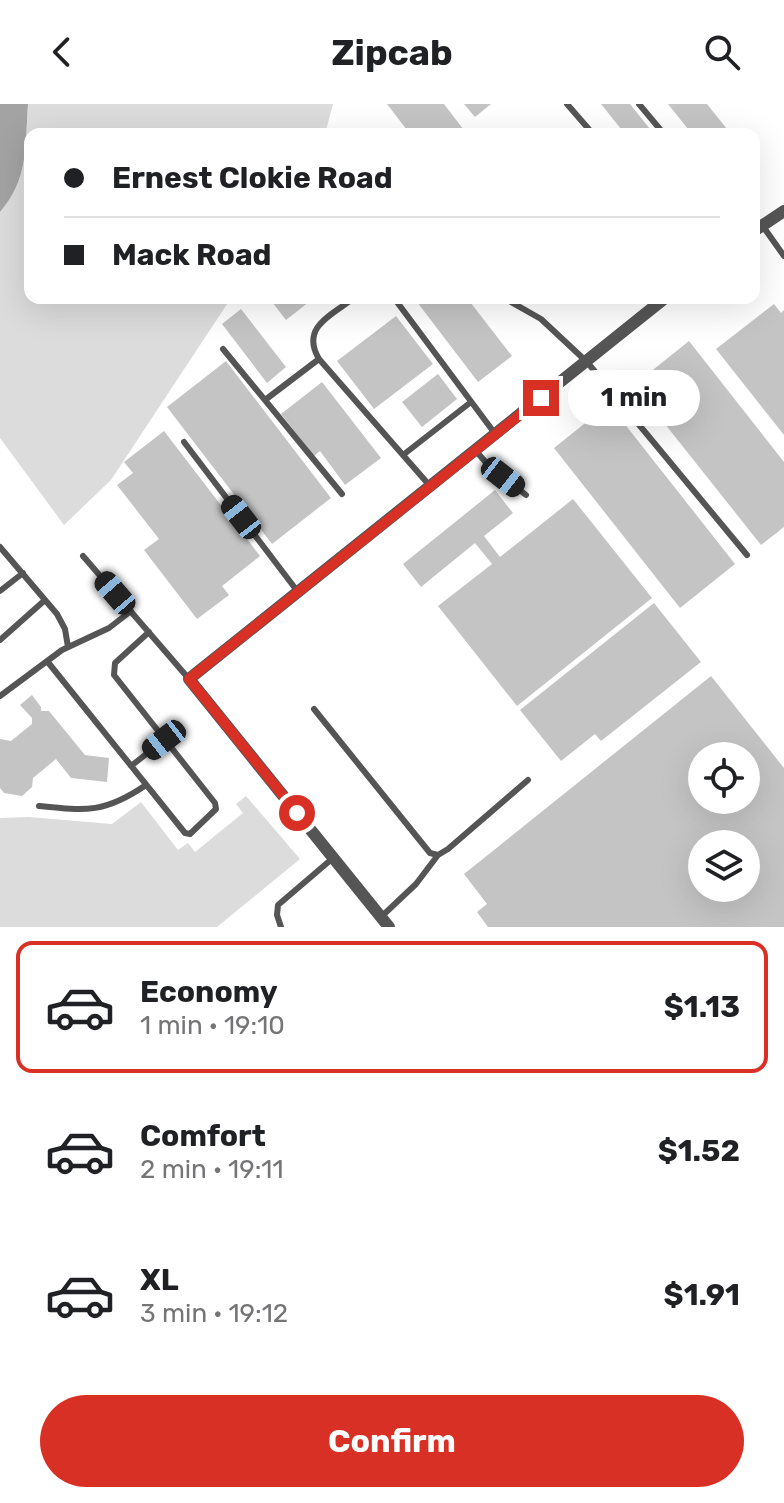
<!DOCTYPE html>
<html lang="en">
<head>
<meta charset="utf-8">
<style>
	body { margin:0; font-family:Rubik,sans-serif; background:#f6f6f6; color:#202124; height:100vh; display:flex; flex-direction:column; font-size:30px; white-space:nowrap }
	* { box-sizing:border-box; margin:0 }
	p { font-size:26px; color:#757577 }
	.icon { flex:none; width:44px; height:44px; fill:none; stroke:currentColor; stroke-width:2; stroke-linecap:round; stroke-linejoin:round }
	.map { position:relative; height:823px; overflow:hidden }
	.drawer { display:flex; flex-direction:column; background:#fff; flex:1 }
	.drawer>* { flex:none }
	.banner { position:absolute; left:24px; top:24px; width:736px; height:176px; border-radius:16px; box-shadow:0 8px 32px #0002; display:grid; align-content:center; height:176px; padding:0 40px; background:#fff }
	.fabs { position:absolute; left:688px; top:638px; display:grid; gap:16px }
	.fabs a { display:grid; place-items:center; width:72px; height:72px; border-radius:50%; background:#fff; box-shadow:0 8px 32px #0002; font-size:40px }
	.end { position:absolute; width:36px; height:36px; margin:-18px; border:10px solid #d93025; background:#fff; box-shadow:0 0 0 4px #fff }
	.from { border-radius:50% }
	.bubble { position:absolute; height:56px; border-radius:28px; background:#fff; box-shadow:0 8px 32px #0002; font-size:26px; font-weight:700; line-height:56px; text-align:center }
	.car { position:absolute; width:24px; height:48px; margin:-24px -12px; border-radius:10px; box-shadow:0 0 6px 2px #0007; background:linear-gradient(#222 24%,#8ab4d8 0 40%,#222 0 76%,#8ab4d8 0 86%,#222 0) }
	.banner b { display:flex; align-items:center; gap:28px; height:76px; font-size:30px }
	.banner b+b { border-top:2px solid #e0e0e0 }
	.banner i { width:20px; height:20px; background:#202124 }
	ul { padding:14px 0 0; list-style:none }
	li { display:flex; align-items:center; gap:24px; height:132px; margin:0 16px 12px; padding:0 24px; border:4px solid transparent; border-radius:16px }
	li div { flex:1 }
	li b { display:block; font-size:30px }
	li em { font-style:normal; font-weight:700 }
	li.on { border-color:#d93025 }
	li>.icon { width:72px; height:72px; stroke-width:1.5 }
	.action { display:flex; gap:16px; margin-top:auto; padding:16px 40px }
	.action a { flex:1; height:92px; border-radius:48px; background:#d93025; color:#fff; font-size:32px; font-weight:700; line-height:92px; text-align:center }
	header { display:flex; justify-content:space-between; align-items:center; height:104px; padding:0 40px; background:#fff; font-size:36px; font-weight:700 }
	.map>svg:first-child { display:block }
</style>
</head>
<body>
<header><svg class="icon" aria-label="back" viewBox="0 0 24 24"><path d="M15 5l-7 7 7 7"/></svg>Zipcab<svg class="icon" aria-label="search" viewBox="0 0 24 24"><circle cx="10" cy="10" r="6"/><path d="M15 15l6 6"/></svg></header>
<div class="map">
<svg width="784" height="823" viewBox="0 0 784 823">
	<rect width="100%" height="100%" fill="#fff"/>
	<!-- green -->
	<path fill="#dcdcdc" d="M28,0H333L325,30H30V194H231L111,376L64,421L0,334V108C29,75 25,41 28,0Z
		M246,692L300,755L217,823H0V714L29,713L112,720L141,698L178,746L188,739L195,748L243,709L236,700Z"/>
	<!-- water -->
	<path fill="#a3a3a3" d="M0,0H28C25,41 29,75 0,108Z"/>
	<!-- building -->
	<path fill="#c4c4c4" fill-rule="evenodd" d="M387,0H444L467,30H410Z
		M464,0H491L475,13Z
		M601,0H630L654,30H625Z
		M668,0H707L731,30H692Z
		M269,194H314L286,216Z
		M414,194H467L512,252L478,278Z
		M774,200L781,209L784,206V331L716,245Z
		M241,205L286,263L267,279L222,220Z
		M396,212L433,260L374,305L337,257Z
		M689,237L784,358V423L761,441L634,281Z
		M226,257L331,394L272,440L167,303Z
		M438,270L457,295L422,323L402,298Z
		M322,278L381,354L345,381L320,347L314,352L281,310Z
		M609,300L735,460L680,504L554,344Z
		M164,327L260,452L222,482L229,491L197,515L144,446L159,435L117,381L133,369L124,358Z
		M495,386L513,409L484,432L500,453L573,395L652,494L517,602L438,502L492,460L475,439L421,483L403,460Z
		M654,499L701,558L601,637L595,630L561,657L520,606Z
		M711,572L784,664V823H488L477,808L487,800L464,770ZM702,652H746V696H702ZM702,740H746V784H702Z
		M32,591L41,603V607H49L85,651L109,654L107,678L71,674L56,655L33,674L32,683L22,692L4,689L0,684V635L11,637L32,620V614L20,601Z"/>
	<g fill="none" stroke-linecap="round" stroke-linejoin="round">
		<!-- service -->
		<path stroke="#555" stroke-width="6" d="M567,0L593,30
			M639,0L664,30
			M762,121L784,152
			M354,194C332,211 300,223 319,255L430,382
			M394,194L496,331
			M504,194L541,215L587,258L747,451
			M223,245L342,390
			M265,296L319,255
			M184,338L298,488
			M476,347L489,362L526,391
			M403,351L471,298
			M0,443L57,510L65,525L68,543
			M83,452L189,575
			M0,487L23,469
			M0,536L45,496
			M47,557L185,729L190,730L216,705L215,699L114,571L115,559L149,528
			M0,592L62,546L109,524L131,507
			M314,605L430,749L438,751L448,745L528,676
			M131,662L164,636
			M39,702C87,707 105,709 146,681
			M381,813L416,780L438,751
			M281,823L277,811L278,801L333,754"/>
		<!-- minor -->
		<path stroke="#555" stroke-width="12" d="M754,127L784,107
			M389,823L189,575L665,194"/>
	</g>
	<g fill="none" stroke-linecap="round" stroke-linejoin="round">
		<!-- route -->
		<path stroke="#d93025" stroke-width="10" d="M297,709L189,575L541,294"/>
	</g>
</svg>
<div class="fabs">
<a><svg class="icon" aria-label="locate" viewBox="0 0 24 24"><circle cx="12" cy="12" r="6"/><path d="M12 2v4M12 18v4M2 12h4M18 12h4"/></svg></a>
<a><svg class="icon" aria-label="layers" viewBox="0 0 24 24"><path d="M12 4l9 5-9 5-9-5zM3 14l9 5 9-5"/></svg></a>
</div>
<i class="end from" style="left:297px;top:709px"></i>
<i class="end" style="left:541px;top:294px"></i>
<div class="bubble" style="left:568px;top:266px;width:132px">1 min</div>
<i class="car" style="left:503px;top:373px;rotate:128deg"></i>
<i class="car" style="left:241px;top:413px;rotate:322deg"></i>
<i class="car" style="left:115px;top:489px;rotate:319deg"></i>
<i class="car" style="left:164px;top:636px;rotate:232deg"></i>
<div class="banner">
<b><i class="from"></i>Ernest Clokie Road</b>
<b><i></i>Mack Road</b>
</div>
</div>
<section class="drawer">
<ul>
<li class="on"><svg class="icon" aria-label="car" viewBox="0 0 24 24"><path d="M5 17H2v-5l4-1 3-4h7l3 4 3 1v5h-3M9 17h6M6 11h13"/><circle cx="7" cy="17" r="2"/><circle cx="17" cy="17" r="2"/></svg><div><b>Economy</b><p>1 min · 19:10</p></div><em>$1.13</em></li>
<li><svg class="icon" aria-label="car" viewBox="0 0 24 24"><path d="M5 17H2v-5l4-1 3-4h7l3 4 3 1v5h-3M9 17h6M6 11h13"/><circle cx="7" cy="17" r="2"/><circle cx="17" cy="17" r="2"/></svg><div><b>Comfort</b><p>2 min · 19:11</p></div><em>$1.52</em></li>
<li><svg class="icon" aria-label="car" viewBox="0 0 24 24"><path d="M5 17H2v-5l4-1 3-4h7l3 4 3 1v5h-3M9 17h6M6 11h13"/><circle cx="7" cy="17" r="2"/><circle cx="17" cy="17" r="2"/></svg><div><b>XL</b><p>3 min · 19:12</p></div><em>$1.91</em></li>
</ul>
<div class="action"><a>Confirm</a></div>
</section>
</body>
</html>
